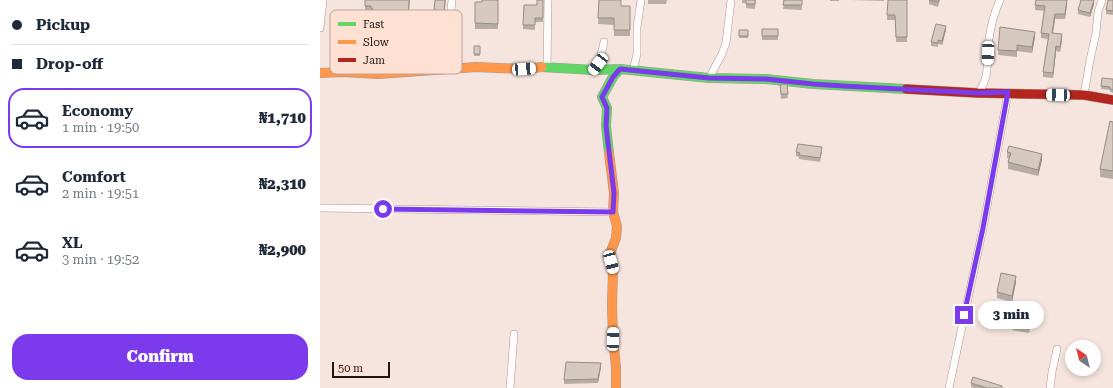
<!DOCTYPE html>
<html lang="en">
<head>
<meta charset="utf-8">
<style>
	body { margin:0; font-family:"Roboto Serif",serif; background:#f2f2f3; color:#1f2937; height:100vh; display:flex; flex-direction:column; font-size:15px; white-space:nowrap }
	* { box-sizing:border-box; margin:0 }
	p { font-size:13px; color:#747a83 }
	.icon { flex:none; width:22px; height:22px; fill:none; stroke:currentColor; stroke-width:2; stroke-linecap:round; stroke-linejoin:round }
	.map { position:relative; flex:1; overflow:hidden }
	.details { display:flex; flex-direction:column; background:#fff; width:320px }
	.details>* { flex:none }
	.top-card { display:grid; align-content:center; height:88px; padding:0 12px; background:#fff }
	.needle { width:26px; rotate:325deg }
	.buttons { position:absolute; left:745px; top:340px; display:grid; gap:8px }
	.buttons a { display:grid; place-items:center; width:36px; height:36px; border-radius:50%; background:#fff; box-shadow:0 2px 6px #0003; font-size:20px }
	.scale { position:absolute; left:12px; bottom:10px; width:58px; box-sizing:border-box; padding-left:4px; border:2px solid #231610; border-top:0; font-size:11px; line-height:14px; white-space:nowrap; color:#231610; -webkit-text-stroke:3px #ffe1d4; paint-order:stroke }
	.end { position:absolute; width:18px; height:18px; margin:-9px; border:5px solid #7c3aed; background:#fff; box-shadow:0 0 0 2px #fff }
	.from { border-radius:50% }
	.bubble { position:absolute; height:28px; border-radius:14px; background:#fff; box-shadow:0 2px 6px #0003; font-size:13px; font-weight:800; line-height:28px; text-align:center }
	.car { position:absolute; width:12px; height:24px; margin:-12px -6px; border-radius:5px; box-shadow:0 0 3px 1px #0007; background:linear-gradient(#fff 24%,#345 0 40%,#fff 0 76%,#345 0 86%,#fff 0) }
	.top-card b { display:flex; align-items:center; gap:14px; height:38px; font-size:15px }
	.top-card b+b { border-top:1px solid #e0e1e3 }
	.top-card i { width:10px; height:10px; background:#1f2937 }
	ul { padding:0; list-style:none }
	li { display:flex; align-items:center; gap:12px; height:60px; margin:0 8px 6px; padding:0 4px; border:2px solid transparent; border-radius:16px }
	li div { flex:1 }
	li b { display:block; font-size:15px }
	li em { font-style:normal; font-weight:800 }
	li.active { border-color:#7c3aed }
	li>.icon { width:36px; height:36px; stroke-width:1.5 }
	.button { display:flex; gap:8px; margin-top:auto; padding:8px 12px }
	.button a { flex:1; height:46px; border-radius:16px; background:#7c3aed; color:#fff; font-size:16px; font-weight:800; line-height:46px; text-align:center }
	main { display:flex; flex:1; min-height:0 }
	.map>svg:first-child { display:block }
</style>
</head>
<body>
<main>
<section class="details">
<div class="top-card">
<b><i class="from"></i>Pickup</b>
<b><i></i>Drop-off</b>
</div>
<ul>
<li class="active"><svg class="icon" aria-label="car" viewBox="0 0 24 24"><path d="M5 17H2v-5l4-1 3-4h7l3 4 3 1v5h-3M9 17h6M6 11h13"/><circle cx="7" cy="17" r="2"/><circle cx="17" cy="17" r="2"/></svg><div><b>Economy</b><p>1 min · 19:50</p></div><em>₦1,710</em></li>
<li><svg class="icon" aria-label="car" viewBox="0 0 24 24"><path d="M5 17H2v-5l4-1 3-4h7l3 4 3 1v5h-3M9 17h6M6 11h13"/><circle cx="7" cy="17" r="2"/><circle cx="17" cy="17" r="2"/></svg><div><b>Comfort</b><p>2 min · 19:51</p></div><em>₦2,310</em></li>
<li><svg class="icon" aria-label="car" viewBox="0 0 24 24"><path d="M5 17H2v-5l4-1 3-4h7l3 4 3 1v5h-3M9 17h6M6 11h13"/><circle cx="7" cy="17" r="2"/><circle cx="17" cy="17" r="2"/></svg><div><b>XL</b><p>3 min · 19:52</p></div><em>₦2,900</em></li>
</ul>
<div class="button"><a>Confirm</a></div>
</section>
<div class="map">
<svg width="793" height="388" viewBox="0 0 793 388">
	<rect width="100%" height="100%" fill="#f5e5de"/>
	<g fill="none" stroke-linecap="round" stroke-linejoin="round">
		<defs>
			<path id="street" d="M0,28L3,0
				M227,67L228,0
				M122,69L126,54L132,0
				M274,70C280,61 282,53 284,42
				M313,70L317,54V27L321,0
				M389,78L402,54L406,43L411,0
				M658,93C671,76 666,59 669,39C671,25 674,13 680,0
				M764,95L770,60L776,33L778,12L782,0
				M0,208L293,212
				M190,388L194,334
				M629,388L663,228L688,93
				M730,388L732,372L737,349"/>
			<path id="fast" d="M222,67L274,70L300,69L389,78L446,79L493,84L586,89
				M289,153L286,126L287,108L282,97L293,77L300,69"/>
			<path id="slow" d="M0,73L24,72L58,74L156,67L204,69L222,67
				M289,153L294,193L293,212L297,226L296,238L291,251V262L293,270L292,305L293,339L296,367V388"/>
			<path id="jam" d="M586,89L658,93L764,95L793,100"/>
		</defs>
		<!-- street casing -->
		<use href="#street" stroke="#a79a94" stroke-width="8"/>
		<!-- fast casing -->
		<use href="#fast" stroke="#a79a94" stroke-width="10"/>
		<!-- slow casing -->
		<use href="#slow" stroke="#a79a94" stroke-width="10"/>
		<!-- jam casing -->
		<use href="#jam" stroke="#a79a94" stroke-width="10"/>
		<!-- street -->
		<use href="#street" stroke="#fefbfa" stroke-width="7"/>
		<!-- fast -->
		<use href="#fast" stroke="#63d668" stroke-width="9"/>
		<!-- slow -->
		<use href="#slow" stroke="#ff974d" stroke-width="9"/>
		<!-- jam -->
		<use href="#jam" stroke="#b3261e" stroke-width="9"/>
	</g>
	<!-- wall -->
	<path fill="#b8ada3" d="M45,0H90L88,24L96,29L95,43H89V41L67,40L68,17L53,16V14H51V12L45,11Z
		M115,0H126L124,16L114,15Z
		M178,0V29H155V2H162Z
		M223,0V22H215V30L203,29L204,5H217Z
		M279,0H301V6H310V36H294V25L278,24Z
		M328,0H347L346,4H328Z
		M422,0H436L435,9L426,8V3H422Z
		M464,0H482V10L463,9Z
		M510,0H519V1H510Z
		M530,0H564V1Z
		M587,0V42H576L575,20H567V15Z
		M609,0H620L618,7L609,4Z
		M793,0V15L786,14V10Z
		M747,3L745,19H735L733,33L742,39L740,52L736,51L733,78L723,77V72L728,39L721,38V33L724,11L715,10V5Z
		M774,4L770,17L758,14V10Z
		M103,14H112V26H120V39H111V27H102Z
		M442,29H458V40H442Z
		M419,30H428V38H419Z
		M626,30L622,45L618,44V47L611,46V42Z
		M715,37L712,53L697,51V57L678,55V50Z
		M154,46H160V56H154Z
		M793,79V93L790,92V90L781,89V86Z
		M467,84L468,98L461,99L460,85Z
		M793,122V179L780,177V169Z
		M476,152H502L500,162L479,159V157L476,156Z
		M687,152L722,160L718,176L688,169V162L689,158H687Z
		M696,282L692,302L677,298V292Z
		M713,314L714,321L713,329H710L709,333L692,330V324Z
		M281,367L278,383L244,384V380Z
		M651,383L682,388H654L651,387Z"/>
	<!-- shaded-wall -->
	<path fill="#968d85" d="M747,0V3L745,19V14Z
		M774,0V4L770,17V13Z
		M735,14V19L732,38V33Z
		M626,26V30L622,45V41Z
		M715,32V37L712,53V47Z
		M742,34V39L740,52V47Z
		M736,46V51L733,78V73Z
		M722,154V160L718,176V170Z
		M696,276V282L692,302V296Z
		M714,314V321L713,329V323Z
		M281,363V367L278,383V379Z"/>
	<!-- building -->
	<path fill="#d6c9be" stroke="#968d85" d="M45,0H89L88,24H96L95,38L89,37V36L67,35L69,12L53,11V9L51,8V6H45Z
		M115,0H125L124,11L114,10Z
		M162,0H178V24L155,23V2H162Z
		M217,0H223V18H215V25H203L204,5H217Z
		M279,0H301V6H310V30H294V18H278Z
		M426,0H435V4H426Z
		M464,0H482V5H463Z
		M568,0H587V37H576L575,15H567Z
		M609,0H619L618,2Z
		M716,0H747L745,14H735L732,33L742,34L740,47L736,46L733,73L723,72L729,34L721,33L725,6L715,5Z
		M761,0H774L770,13L758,10Z
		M788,0H793V11L786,10Z
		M616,24L626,26L622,41L618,40V43L611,42Z
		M680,27L715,32L712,47L697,45V51L678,50Z
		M442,29H458V36H442Z
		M419,30H428V36H419Z
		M154,46H160V54H154Z
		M782,78L793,79V90L790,89V87L781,86Z
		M467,84L468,94H461L460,85Z
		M790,121L793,122V171L780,169Z
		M478,144L502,147L500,158L479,155L480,153L476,152Z
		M689,146L722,154L718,170L688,162L691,153L687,152Z
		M681,273L696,276L692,296L677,292Z
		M696,304L713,307L712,314H714L713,323H710L709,327L692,324Z
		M246,362L281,363L278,379L244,380Z
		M653,377L682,386V388H667L651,383Z"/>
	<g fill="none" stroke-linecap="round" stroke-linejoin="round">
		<!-- route -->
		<path stroke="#7c3aed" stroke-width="5" d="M63,209L293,212L294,193L286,126L287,108L282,97L293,77L300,69L389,78L446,79L493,84L523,86L658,93L688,92L663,228L644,315"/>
	</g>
	<!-- legend -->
	<rect x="10" y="10" width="132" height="64" rx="6" fill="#ffe1d4" stroke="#bda499" stroke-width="1"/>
	<rect x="18" y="22" width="18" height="4" fill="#63d668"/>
	<rect x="18" y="40" width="18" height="4" fill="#ff974d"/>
	<rect x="18" y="58" width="18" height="4" fill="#b3261e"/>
	<g font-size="11" fill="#231610">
		<text x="43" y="28">Fast</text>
		<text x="43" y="46">Slow</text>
		<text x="43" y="64">Jam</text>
	</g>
</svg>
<div class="buttons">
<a><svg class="needle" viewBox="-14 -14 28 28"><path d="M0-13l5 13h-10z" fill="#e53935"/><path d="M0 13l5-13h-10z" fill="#747a83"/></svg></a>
</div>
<div class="scale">50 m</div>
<i class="end from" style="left:63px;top:209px"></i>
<i class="end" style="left:644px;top:315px"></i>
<div class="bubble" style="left:658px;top:301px;width:66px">3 min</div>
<i class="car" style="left:668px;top:53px;rotate:182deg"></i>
<i class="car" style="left:278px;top:64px;rotate:217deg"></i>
<i class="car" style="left:204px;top:69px;rotate:86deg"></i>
<i class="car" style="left:738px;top:95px;rotate:272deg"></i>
<i class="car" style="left:291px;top:262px;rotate:165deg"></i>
<i class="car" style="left:293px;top:339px;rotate:2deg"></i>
</div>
</main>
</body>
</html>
